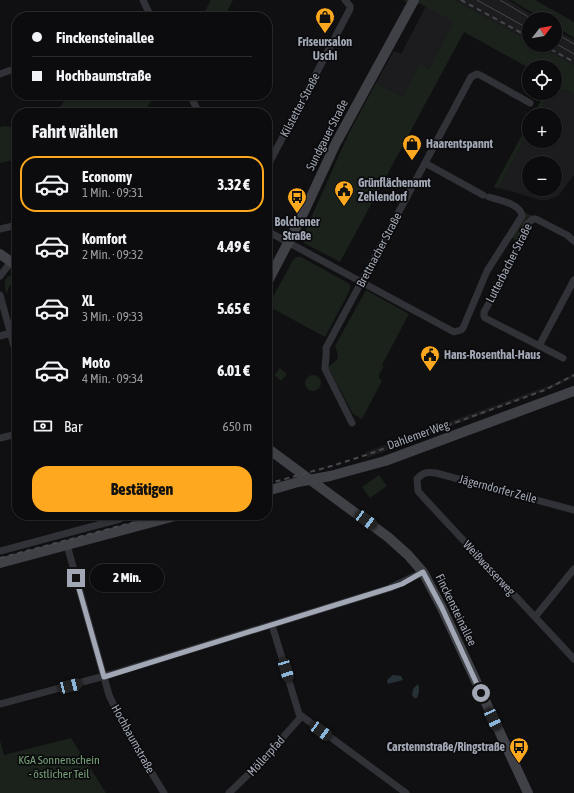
<!DOCTYPE html>
<html lang="de">
<head>
<meta charset="utf-8">
<style>
	body { margin:0; font-family:"Asap Condensed",sans-serif; background:#151517; color:#f1f3f6; height:100vh; display:flex; flex-direction:column; font-size:15px; white-space:nowrap }
	* { box-sizing:border-box; margin:0 }
	p { font-size:13px; color:#9a9b9e }
	.icon { flex:none; width:22px; height:22px; fill:none; stroke:currentColor; stroke-width:2; stroke-linecap:round; stroke-linejoin:round }
	.map { position:relative; flex:1; overflow:hidden }
	.side { position:absolute; left:12px; top:108px; width:260px; height:412px; display:flex; flex-direction:column; background:#0c0c0e; border-radius:16px; box-shadow:0 1px 3px #0004,0 0 0 1px #2c2c2e }
	.side>* { flex:none }
	.top-card { position:absolute; left:12px; top:12px; width:260px; height:88px; border-radius:16px; box-shadow:0 1px 3px #0004,0 0 0 1px #2c2c2e; display:grid; align-content:center; height:88px; padding:0 20px; background:#0c0c0e }
	.needle { width:26px; rotate:59deg }
	.tools { position:absolute; left:522px; top:12px; display:grid; gap:8px }
	.tools a { display:grid; place-items:center; width:40px; height:40px; border-radius:50%; background:#0c0c0e; box-shadow:0 1px 3px #0004,0 0 0 1px #2c2c2e; font-size:20px }
	.end { position:absolute; width:18px; height:18px; margin:-9px; border:5px solid #a1a7b4; background:#111; box-shadow:0 0 0 2px #111 }
	.from { border-radius:50% }
	.bubble { position:absolute; height:28px; border-radius:14px; background:#0c0c0e; box-shadow:0 1px 3px #0004,0 0 0 1px #2c2c2e; font-size:13px; font-weight:800; line-height:28px; text-align:center }
	.car { position:absolute; width:12px; height:24px; margin:-12px -6px; border-radius:5px; box-shadow:0 0 3px 1px #0007; background:linear-gradient(#222 24%,#8ab4d8 0 40%,#222 0 76%,#8ab4d8 0 86%,#222 0) }
	.top-card b { display:flex; align-items:center; gap:14px; height:38px; font-size:15px }
	.top-card b+b { border-top:1px solid #2c2c2e }
	.top-card i { width:10px; height:10px; background:#f1f3f6 }
	ul { padding:0; list-style:none }
	li { display:flex; align-items:center; gap:12px; height:56px; margin:0 8px 6px; padding:0 12px; border:2px solid transparent; border-radius:16px }
	li div { flex:1 }
	li b { display:block; font-size:15px }
	li em { font-style:normal; font-weight:800 }
	li.current { border-color:#fda81e }
	li>.icon { width:36px; height:36px; stroke-width:1.5 }
	h2 { padding:0 20px; font-size:18px; line-height:48px }
	.pay { display:flex; align-items:center; gap:10px; height:44px; padding:0 20px; font-size:15px }
	.pay p { margin-inline-start:auto }
	.action { display:flex; gap:8px; margin-top:auto; padding:8px 20px }
	.action a { flex:1; height:46px; border-radius:16px; background:#fda81e; color:#111; font-size:16px; font-weight:800; line-height:46px; text-align:center }
	.map>svg:first-child { display:block }
</style>
</head>
<body>
<div class="map">
<svg width="574" height="793" viewBox="0 0 574 793">
	<rect width="100%" height="100%" fill="#101012"/>
	<!-- built -->
	<path fill="#1c1c1f" fill-rule="evenodd" d="M455,0H508L539,19H529V41Z
		M426,6L455,21L429,69L420,65L403,97L376,83L394,51L401,54Z
		M555,29L574,40V65L537,45H555Z
		M566,90L574,95V175L558,196L547,200H539L511,191L498,188L529,131V141H555V115H538L548,96ZM529,163H555V189H529Z
		M574,374V377L556,386L367,458L366,452L556,383Z"/>
	<!-- green -->
	<path fill="#1a221b" d="M211,0H233L224,17H202Z
		M403,0H455L529,41V45H537L574,65V95L566,90L548,96L538,115H533L545,93H555V67L529,68L464,32L340,262L304,243L302,238L349,133L376,83L403,97L420,64L429,69L454,22L421,4L408,3Z
		M511,0H535L574,22V38L555,26V19H543Z
		M68,95H156L142,113H64L60,107Z
		M529,122V131L498,188L494,187Z
		M5,126L17,128V159L0,163V127Z
		M543,153C551,157 566,167 555,175V163H538Z
		M522,211L533,216L517,241L511,237Z
		M296,257H301L348,283L350,285V290L325,337L268,306L293,260Z
		M8,276L17,277V279C12,281 7,289 7,295C5,288 3,282 8,276Z
		M366,290L409,314L382,365L384,366L379,375V378L382,381L362,419L353,414L328,367L337,360L338,355L335,346Z
		M280,368L287,374L281,381L274,375Z
		M305 383a8 8 0 1 1 16 0a8 8 0 1 1-16 0Z
		M379,475L387,486L370,498L362,487Z
		M71,738L106,793H0V740L4,755Z"/>
	<!-- water -->
	<path fill="#263036" d="M393,675L401,676L403,680L388,684L387,680Z
		M418,684C420,689 419,694 417,698H414L412,695L413,689Z"/>
	<g fill="none" stroke-linecap="round" stroke-linejoin="round">
		<!-- street -->
		<path stroke="#313237" stroke-width="7" d="M143,0L151,17
			M0,74L17,68
			M190,95L199,113
			M425,163L483,195
			M267,167L350,9V6L345,0
			M0,229L17,225
			M267,231L454,332L461,330L463,328L487,271L522,216C521,204 499,200 489,197
			M0,276L11,262
			M0,295L17,357
			M0,336L11,333
			M539,346L574,280
			M563,358L485,318L484,316V312L502,281L527,224L533,219H536L567,235L574,241
			M352,423L325,369C325,361 327,356 326,348L471,77L477,74L480,75L530,103
			M0,438L17,434
			M574,510L436,473C427,472 423,472 417,479L418,491L424,498L574,659
			M60,515L61,516
			M67,545L109,695L126,731L164,793
			M0,551L120,519
			M535,617L574,569
			M272,625L299,714L406,793
			M0,704L112,674L390,588L423,572
			M229,793L260,763L301,717"/>
		<!-- secondary -->
		<path stroke="#3f4147" stroke-width="10" d="M0,254L17,266
			M267,283L302,216L336,143L414,0
			M267,448L388,537L408,555L423,572L442,608L528,793
			M267,491L298,482L330,476L385,461L574,391
			M0,563L179,515"/>
		<!-- tram -->
		<path stroke="#46484e" stroke-width="1" d="M477,0L529,29
			M500,0L532,19
			M555,33L574,44
			M555,43L574,54"/>
		<!-- rail -->
		<path stroke="#46484e" stroke-width="2" stroke-dasharray="5 4" stroke-linecap="butt" d="M461,0L529,37
			M543,45L574,62
			M267,484L335,465L369,454L545,390L574,375
			M0,558L161,515"/>
	</g>
	<g fill="none" stroke-linecap="round" stroke-linejoin="round">
		<!-- route -->
		<path stroke="#a1a7b4" stroke-width="5" d="M76,578L104,677L390,588L402,584L423,572L442,608L481,693"/>
	</g>
	<!-- icons -->
	<defs>
		<symbol id="shop-pin" viewBox="-11 -11 22 30"><path d="M0 17L-7.5 6A9.5 9.5 0 1 1 7.5 6Z" fill="#fda81e" stroke="#0b0b0d"/><path d="M-5-2.5h2.3a2.7 3.5 0 0 1 5.4 0H5L5.5 6h-11ZM-1.5-2.5h3a1.5 2.3 0 0 0-3 0Z" fill="#111"/></symbol>
		<symbol id="civic-pin" viewBox="-11 -11 22 30"><path d="M0 17L-7.5 6A9.5 9.5 0 1 1 7.5 6Z" fill="#fda81e" stroke="#0b0b0d"/><path d="M-.6-6.5H3V-4.5H.6V-3L4-1V1h2V6H-6V1h2V-1L-.6-3ZM-1.2 2.5V6h2.4V2.5Z" fill="#111"/></symbol>
		<symbol id="bus-pin" viewBox="-11 -11 22 30"><path d="M0 17L-7.5 6A9.5 9.5 0 1 1 7.5 6Z" fill="#fda81e" stroke="#0b0b0d"/><path d="M-5-6H5V4H4V6H2V4H-2V6H-4V4H-5ZM-3.5-4V0h7V-4ZM-3.5 1.2v1.5H-2V1.2ZM2 1.2v1.5H3.5V1.2Z" fill="#111"/></symbol>
	</defs>
	<g fill-rule="evenodd">
		<use href="#shop-pin" x="314" y="6" width="22" height="30"/>
		<use href="#shop-pin" x="401" y="133" width="22" height="30"/>
		<use href="#civic-pin" x="333" y="179" width="22" height="30"/>
		<use href="#bus-pin" x="286" y="186" width="22" height="30"/>
		<use href="#civic-pin" x="419" y="344" width="22" height="30"/>
		<use href="#bus-pin" x="508" y="736" width="22" height="30"/>
	</g>
	<g text-anchor="middle" dominant-baseline="central" stroke-width="3.5" stroke-linejoin="round" paint-order="stroke">
		<!-- poi labels -->
		<g font-size="12" font-weight="bold" fill="#a1a7b4" stroke="#0b0b0d" text-anchor="start">
			<text x="325" y="42" text-anchor="middle">Friseursalon<tspan x="325" dy="14">Uschi</tspan></text>
			<text x="426" y="144">Haarentspannt</text>
			<text x="358" y="183">Grünflächenamt<tspan x="358" dy="14">Zehlendorf</tspan></text>
			<text x="297" y="222" text-anchor="middle">Bolchener<tspan x="297" dy="14">Straße</tspan></text>
			<text x="444" y="355">Hans-Rosenthal-Haus</text>
			<text x="505" y="747" text-anchor="end">Carstennstraße/Ringstraße</text>
		</g>
		<!-- street labels -->
		<g font-size="12" fill="#a1a7b4" stroke="#0b0b0d">
			<text transform="translate(300 105) rotate(-62)">Kilstetter Straße</text>
			<text transform="translate(327 135) rotate(-63)">Sundgauer Straße</text>
			<text transform="translate(379 250) rotate(-62)">Brettnacher Straße</text>
			<text transform="translate(509 263) rotate(-63)">Lutterbacher Straße</text>
			<text transform="translate(418 435) rotate(-20)">Dahlemer Weg</text>
			<text transform="translate(498 489) rotate(15)">Jägerndorfer Zeile</text>
			<text transform="translate(489 568) rotate(47)">Weißwasserweg</text>
			<text transform="translate(456 610) rotate(64)">Finckensteinallee</text>
			<text transform="translate(133 739) rotate(61)">Hochbaumstraße</text>
			<text transform="translate(266 756) rotate(-48)">Möllerpfad</text>
		</g>
		<!-- park labels -->
		<g font-size="12" fill="#76a077" stroke="#0b0b0d">
			<text x="59" y="760">KGA Sonnenschein<tspan x="59" dy="14">- östlicher Teil</tspan></text>
		</g>
	</g>
</svg>
<div class="tools">
<a><svg class="needle" viewBox="-14 -14 28 28"><path d="M0-13l5 13h-10z" fill="#e53935"/><path d="M0 13l5-13h-10z" fill="#9a9b9e"/></svg></a>
<a><svg class="icon" aria-label="locate" viewBox="0 0 24 24"><circle cx="12" cy="12" r="6"/><path d="M12 2v4M12 18v4M2 12h4M18 12h4"/></svg></a>
<a>+</a>
<a>−</a>
</div>
<i class="end from" style="left:481px;top:693px"></i>
<i class="end" style="left:76px;top:578px"></i>
<div class="bubble" style="left:90px;top:564px;width:74px">2 Min.</div>
<i class="car" style="left:366px;top:520px;rotate:126deg"></i>
<i class="car" style="left:286px;top:670px;rotate:163deg"></i>
<i class="car" style="left:70px;top:686px;rotate:76deg"></i>
<i class="car" style="left:493px;top:719px;rotate:155deg"></i>
<i class="car" style="left:321px;top:731px;rotate:126deg"></i>
<div class="top-card">
<b><i class="from"></i>Finckensteinallee</b>
<b><i></i>Hochbaumstraße</b>
</div>
<section class="side">
<h2>Fahrt wählen</h2>
<ul>
<li class="current"><svg class="icon" aria-label="car" viewBox="0 0 24 24"><path d="M5 17H2v-5l4-1 3-4h7l3 4 3 1v5h-3M9 17h6M6 11h13"/><circle cx="7" cy="17" r="2"/><circle cx="17" cy="17" r="2"/></svg><div><b>Economy</b><p>1 Min. · 09:31</p></div><em>3.32 €</em></li>
<li><svg class="icon" aria-label="car" viewBox="0 0 24 24"><path d="M5 17H2v-5l4-1 3-4h7l3 4 3 1v5h-3M9 17h6M6 11h13"/><circle cx="7" cy="17" r="2"/><circle cx="17" cy="17" r="2"/></svg><div><b>Komfort</b><p>2 Min. · 09:32</p></div><em>4.49 €</em></li>
<li><svg class="icon" aria-label="car" viewBox="0 0 24 24"><path d="M5 17H2v-5l4-1 3-4h7l3 4 3 1v5h-3M9 17h6M6 11h13"/><circle cx="7" cy="17" r="2"/><circle cx="17" cy="17" r="2"/></svg><div><b>XL</b><p>3 Min. · 09:33</p></div><em>5.65 €</em></li>
<li><svg class="icon" aria-label="car" viewBox="0 0 24 24"><path d="M5 17H2v-5l4-1 3-4h7l3 4 3 1v5h-3M9 17h6M6 11h13"/><circle cx="7" cy="17" r="2"/><circle cx="17" cy="17" r="2"/></svg><div><b>Moto</b><p>4 Min. · 09:34</p></div><em>6.01 €</em></li>
</ul>
<div class="pay"><svg class="icon" aria-label="cash" viewBox="0 0 24 24"><path d="M3 7h18v10H3z"/><circle cx="12" cy="12" r="2"/></svg>Bar<p>650 m</p></div>
<div class="action"><a>Bestätigen</a></div>
</section>
</div>
</body>
</html>
